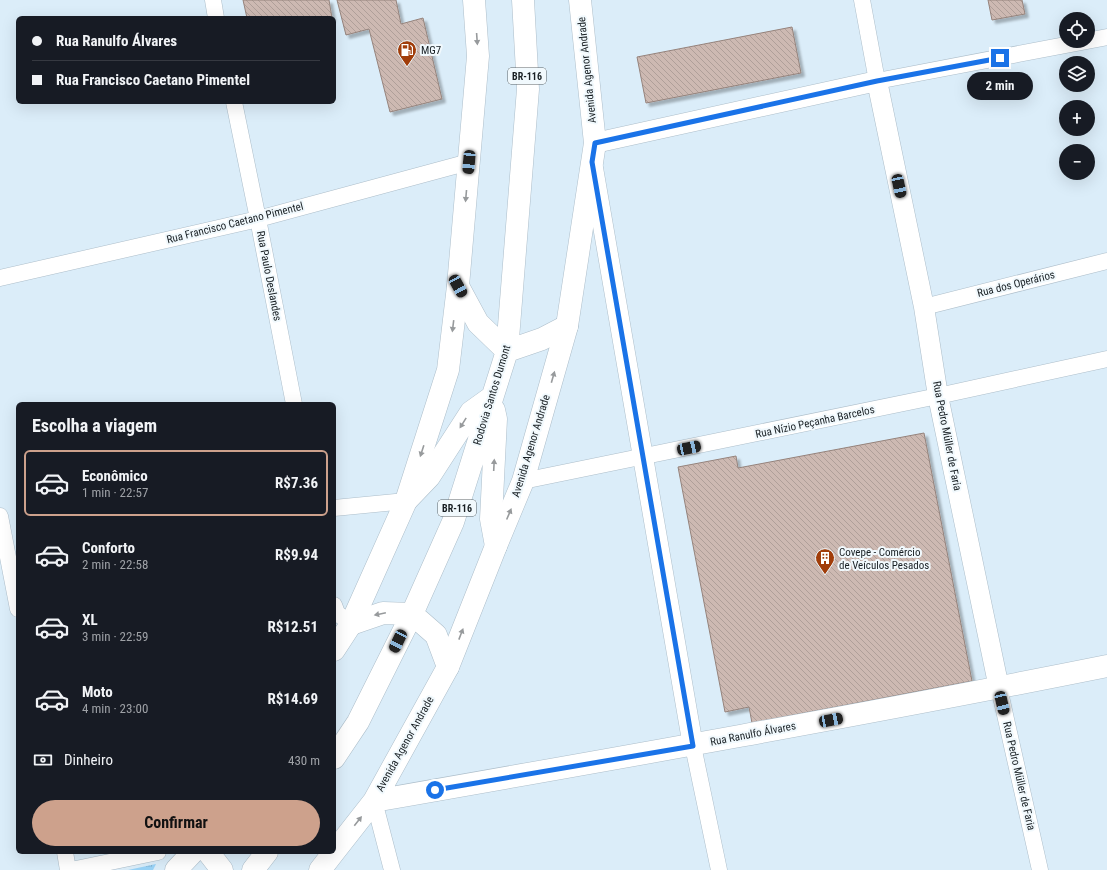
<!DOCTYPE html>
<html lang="pt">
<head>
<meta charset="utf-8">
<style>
	body { margin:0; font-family:"Roboto Condensed",sans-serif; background:#242831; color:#f1f3f6; height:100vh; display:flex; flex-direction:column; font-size:15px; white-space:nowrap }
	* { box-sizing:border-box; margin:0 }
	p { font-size:13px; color:#9ea1a6 }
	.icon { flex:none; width:22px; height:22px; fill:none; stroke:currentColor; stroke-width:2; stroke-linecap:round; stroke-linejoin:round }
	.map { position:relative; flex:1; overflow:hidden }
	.details { position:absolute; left:16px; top:402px; width:320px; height:452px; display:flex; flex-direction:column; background:#171b24; border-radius:6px; box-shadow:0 4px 16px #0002 }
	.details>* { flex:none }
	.top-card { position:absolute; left:16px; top:16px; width:320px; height:88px; border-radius:6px; box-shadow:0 4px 16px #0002; display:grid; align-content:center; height:88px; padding:0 16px; background:#171b24 }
	.controls { position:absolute; left:1059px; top:12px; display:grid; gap:8px }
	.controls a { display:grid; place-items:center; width:36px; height:36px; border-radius:50%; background:#171b24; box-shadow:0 4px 16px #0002; font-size:20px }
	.end { position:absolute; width:18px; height:18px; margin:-9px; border:5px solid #1a73e8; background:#fff; box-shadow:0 0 0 2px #fff }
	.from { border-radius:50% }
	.bubble { position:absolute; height:28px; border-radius:14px; background:#171b24; box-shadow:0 4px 16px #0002; font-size:13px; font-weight:700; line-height:28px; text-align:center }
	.car { position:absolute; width:12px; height:24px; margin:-12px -6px; border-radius:5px; box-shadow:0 0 3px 1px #0007; background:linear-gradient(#222 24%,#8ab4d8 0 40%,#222 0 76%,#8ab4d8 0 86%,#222 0) }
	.top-card b { display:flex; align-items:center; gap:14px; height:38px; font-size:15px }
	.top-card b+b { border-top:1px solid #363941 }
	.top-card i { width:10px; height:10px; background:#f1f3f6 }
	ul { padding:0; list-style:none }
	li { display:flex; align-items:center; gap:12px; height:66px; margin:0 8px 6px; padding:0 8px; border:2px solid transparent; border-radius:6px }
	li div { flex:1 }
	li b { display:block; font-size:15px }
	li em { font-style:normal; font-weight:700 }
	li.on { border-color:#cda18c }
	li>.icon { width:36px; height:36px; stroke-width:1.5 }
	h2 { padding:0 16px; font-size:18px; line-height:48px }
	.pay { display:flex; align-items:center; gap:10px; height:44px; padding:0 16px; font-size:15px }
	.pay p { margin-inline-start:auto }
	.cta { display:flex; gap:8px; margin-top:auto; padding:8px 16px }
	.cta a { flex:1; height:46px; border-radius:24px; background:#cda18c; color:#111; font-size:16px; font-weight:700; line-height:46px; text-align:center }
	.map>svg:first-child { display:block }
</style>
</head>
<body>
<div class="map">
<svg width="1107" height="870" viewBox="0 0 1107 870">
	<defs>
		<pattern id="grass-tufts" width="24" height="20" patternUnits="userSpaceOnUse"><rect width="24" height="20" fill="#99d3f7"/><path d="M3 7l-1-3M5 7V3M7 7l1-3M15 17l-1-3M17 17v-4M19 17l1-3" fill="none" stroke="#83b5d3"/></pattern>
		<pattern id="building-back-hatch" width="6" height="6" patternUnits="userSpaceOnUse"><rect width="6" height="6" fill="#cdb9b2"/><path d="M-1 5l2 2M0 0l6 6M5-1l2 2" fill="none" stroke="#af9f99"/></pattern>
		<filter id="shadow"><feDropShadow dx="3.5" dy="3.5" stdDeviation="1" flood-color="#0004"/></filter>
	</defs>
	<rect width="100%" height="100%" fill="#dbedf9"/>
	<!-- grass -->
	<path fill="url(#grass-tufts)" d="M156,864L153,870H128Z"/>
	<!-- building -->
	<path fill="url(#building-back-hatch)" stroke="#95837c" filter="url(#shadow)" d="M243,0H329L332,18H247Z
		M337,0H396L401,24L423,18L442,99L390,112L369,29L346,35Z
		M988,0H1022L1025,14L992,20Z
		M792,27L801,73L646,103L637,57Z
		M924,433L972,681L752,723L749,707L725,712L678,467L736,456L738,468Z"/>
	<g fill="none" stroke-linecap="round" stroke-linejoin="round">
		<defs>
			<path id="minor" d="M213,0L216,18
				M862,0L877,81L1107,37
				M234,102L258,219L294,404
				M0,278L258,219L469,162
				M924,307L1107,261
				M523,481L938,396L1107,359
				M334,508L406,501
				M0,516L18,609
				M334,605L337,613L351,624
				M999,688L1040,870
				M693,746L719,870
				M374,801L392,870
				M65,852L68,870
				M71,870L158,852"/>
			<path id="tertiary" d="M595,143L877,81L924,307L938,396L999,688
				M593,168L693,746"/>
			<path id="secondary" d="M334,650L351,624L406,501L448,370L458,286L478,56L474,0
				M374,801C619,758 863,715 1107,666
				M334,852L374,801L448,667L496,546L523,481L567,326L595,143L580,0
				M176,870L193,852
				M320,870L334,852"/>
			<path id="trunk" d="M458,286L478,323L507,351
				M507,351L542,339L567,326
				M494,410L496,419L491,519L496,546
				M406,501L429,477L471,412L492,397
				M351,624L383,613L412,614L436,635L448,667
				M334,758L358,722L412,614L453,522L507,351L528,89L523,0
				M208,852L222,870
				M253,870L267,852"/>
		</defs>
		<!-- minor casing -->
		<use href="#minor" stroke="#adbeca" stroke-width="17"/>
		<!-- tertiary casing -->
		<use href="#tertiary" stroke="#adbeca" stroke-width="21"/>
		<!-- secondary casing -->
		<use href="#secondary" stroke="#adbeca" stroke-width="23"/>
		<!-- trunk casing -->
		<use href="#trunk" stroke="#adbeca" stroke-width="23"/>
		<!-- minor -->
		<use href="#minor" stroke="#fff" stroke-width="16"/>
		<!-- tertiary -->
		<use href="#tertiary" stroke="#fff" stroke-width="20"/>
		<!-- secondary -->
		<use href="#secondary" stroke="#fff" stroke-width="22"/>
		<!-- trunk -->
		<use href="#trunk" stroke="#fff" stroke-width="22"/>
	</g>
	<!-- one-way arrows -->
	<defs><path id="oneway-solid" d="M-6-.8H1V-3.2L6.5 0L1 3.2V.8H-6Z"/></defs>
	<g fill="#979a9c">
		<use href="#oneway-solid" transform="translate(477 39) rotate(86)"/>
		<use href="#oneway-solid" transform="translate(466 196) rotate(95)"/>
		<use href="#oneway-solid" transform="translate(453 326) rotate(97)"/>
		<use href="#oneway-solid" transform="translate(553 377) rotate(-74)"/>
		<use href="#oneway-solid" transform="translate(463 423) rotate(122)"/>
		<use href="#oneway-solid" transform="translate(422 451) rotate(108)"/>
		<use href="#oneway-solid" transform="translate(494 465) rotate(-87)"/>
		<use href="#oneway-solid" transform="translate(509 514) rotate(-67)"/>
		<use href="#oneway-solid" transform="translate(380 614) rotate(168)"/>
		<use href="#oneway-solid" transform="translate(461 634) rotate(-69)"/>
		<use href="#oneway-solid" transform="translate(358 821) rotate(-52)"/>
	</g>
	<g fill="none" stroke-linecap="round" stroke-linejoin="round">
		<!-- route -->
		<path stroke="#1a73e8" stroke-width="5" d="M435,790L693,746L592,162L595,143L877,81L1000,58"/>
	</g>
	<!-- icons -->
	<defs>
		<symbol id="fuel-pin" viewBox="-11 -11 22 30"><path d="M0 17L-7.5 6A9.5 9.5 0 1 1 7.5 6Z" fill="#a13d0a" stroke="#f1f9fd"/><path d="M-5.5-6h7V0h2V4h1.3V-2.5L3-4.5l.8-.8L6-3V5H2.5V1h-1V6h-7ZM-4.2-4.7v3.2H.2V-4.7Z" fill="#fff"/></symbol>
		<symbol id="building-pin" viewBox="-11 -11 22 30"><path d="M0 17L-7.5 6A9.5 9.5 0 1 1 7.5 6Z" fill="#a13d0a" stroke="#f1f9fd"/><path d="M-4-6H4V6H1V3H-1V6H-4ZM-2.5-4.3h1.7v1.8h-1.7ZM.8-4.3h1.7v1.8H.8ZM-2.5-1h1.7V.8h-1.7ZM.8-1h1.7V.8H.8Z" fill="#fff"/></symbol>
	</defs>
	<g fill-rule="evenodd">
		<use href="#fuel-pin" x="396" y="39" width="22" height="30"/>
		<use href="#building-pin" x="814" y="547" width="22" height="30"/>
	</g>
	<g text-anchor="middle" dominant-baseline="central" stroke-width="4" stroke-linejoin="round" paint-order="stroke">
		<!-- shield labels -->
		<g fill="#f1f9fd" stroke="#596064" stroke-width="1">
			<rect x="508" y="68" width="38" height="16" rx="3"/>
			<rect x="438" y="500" width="38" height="16" rx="3"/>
		</g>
		<g font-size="10" font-weight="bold" fill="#181f23">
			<text x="527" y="76">BR-116</text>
			<text x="457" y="508">BR-116</text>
		</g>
		<!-- poi labels -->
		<g font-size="11" fill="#181f23" stroke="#f1f9fd" text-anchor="start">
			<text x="421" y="50">MG7</text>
			<text x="839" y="552">Covepe - Comércio<tspan x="839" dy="13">de Veículos Pesados</tspan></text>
		</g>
		<!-- street labels -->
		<g font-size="11" fill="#181f23" stroke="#f1f9fd">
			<text transform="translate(587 70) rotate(-96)">Avenida Agenor Andrade</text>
			<text transform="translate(235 223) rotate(-14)">Rua Francisco Caetano Pimentel</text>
			<text transform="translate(269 276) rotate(79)">Rua Paulo Deslandes</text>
			<text transform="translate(1016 284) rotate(-14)">Rua dos Operários</text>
			<text transform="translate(492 395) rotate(-73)">Rodovia Santos Dumont</text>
			<text transform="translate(815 422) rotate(-12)">Rua Nízio Peçanha Barcelos</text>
			<text transform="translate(947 436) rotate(79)">Rua Pedro Müller de Faria</text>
			<text transform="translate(531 446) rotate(-73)">Avenida Agenor Andrade</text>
			<text transform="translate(753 734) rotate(-11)">Rua Ranulfo Álvares</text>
			<text transform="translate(405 744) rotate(-61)">Avenida Agenor Andrade</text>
			<text transform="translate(1019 776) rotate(77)">Rua Pedro Müller de Faria</text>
		</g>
	</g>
</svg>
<div class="controls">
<a><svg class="icon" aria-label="locate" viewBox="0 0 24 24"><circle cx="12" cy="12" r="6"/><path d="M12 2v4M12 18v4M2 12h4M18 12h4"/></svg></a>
<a><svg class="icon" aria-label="layers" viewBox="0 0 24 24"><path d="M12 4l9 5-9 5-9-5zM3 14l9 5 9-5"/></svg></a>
<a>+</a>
<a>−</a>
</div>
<i class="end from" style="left:435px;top:790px"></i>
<i class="end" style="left:1000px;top:58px"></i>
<div class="bubble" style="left:967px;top:72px;width:66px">2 min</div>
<i class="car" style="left:469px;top:162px;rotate:185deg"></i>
<i class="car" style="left:899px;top:186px;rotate:168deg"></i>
<i class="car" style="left:458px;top:286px;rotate:151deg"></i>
<i class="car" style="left:689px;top:448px;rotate:78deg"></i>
<i class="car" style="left:398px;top:641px;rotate:206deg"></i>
<i class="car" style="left:1002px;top:703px;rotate:167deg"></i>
<i class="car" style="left:831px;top:720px;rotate:79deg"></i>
<div class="top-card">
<b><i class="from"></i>Rua Ranulfo Álvares</b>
<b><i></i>Rua Francisco Caetano Pimentel</b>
</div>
<section class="details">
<h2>Escolha a viagem</h2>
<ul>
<li class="on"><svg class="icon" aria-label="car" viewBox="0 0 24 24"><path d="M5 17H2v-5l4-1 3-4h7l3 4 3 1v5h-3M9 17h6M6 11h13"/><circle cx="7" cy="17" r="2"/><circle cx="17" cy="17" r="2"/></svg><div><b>Econômico</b><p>1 min · 22:57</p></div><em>R$7.36</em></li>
<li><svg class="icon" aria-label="car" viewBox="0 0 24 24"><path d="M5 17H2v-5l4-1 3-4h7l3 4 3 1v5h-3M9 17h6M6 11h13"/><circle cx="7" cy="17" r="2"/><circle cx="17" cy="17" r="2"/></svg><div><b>Conforto</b><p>2 min · 22:58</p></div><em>R$9.94</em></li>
<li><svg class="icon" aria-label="car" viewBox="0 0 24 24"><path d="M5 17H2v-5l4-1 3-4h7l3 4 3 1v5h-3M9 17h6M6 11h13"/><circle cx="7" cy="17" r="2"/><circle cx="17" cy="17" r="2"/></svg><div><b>XL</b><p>3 min · 22:59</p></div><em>R$12.51</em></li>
<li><svg class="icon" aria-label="car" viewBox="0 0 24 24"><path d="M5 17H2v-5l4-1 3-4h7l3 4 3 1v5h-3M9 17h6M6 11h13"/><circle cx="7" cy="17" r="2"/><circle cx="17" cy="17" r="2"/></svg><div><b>Moto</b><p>4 min · 23:00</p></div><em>R$14.69</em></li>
</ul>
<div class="pay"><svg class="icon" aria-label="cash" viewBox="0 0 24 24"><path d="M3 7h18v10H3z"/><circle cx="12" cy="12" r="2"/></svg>Dinheiro<p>430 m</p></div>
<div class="cta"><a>Confirmar</a></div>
</section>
</div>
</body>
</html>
